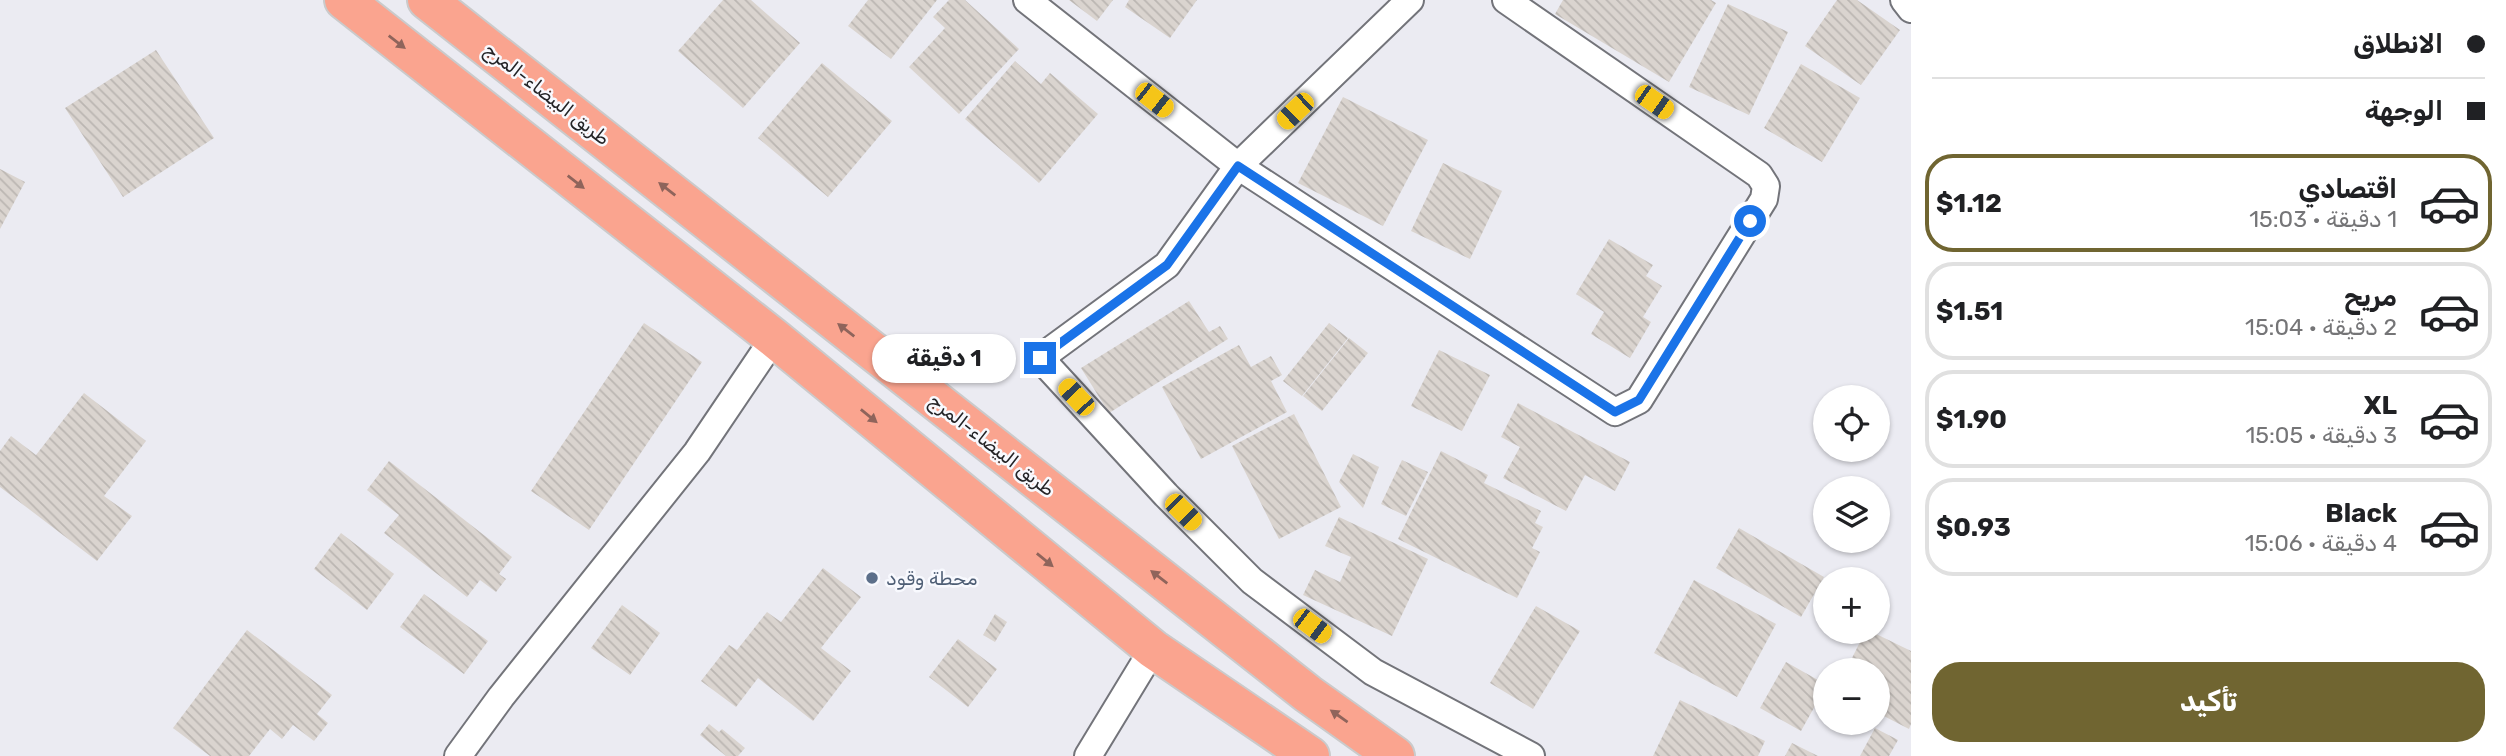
<!DOCTYPE html>
<html lang="ar">
<head>
<meta charset="utf-8">
<style>
	body { margin:0; font-family:Rubik,Vazirmatn,sans-serif; background:#f6f6f6; color:#202124; direction:rtl; height:100vh; display:flex; flex-direction:column; font-size:26px; white-space:nowrap }
	* { box-sizing:border-box; margin:0 }
	p { font-size:23px; color:#757577 }
	.icon { flex:none; width:38px; height:38px; fill:none; stroke:currentColor; stroke-width:2; stroke-linecap:round; stroke-linejoin:round }
	.map { position:relative; flex:1; overflow:hidden; direction:ltr }
	.side { display:flex; flex-direction:column; background:#fff; width:595px }
	.side>* { flex:none }
	.top-card { display:grid; align-content:center; height:154px; padding:0 21px; background:#fff }
	.tools { position:absolute; left:1813px; top:385px; display:grid; gap:14px }
	.tools a { display:grid; place-items:center; width:77px; height:77px; border-radius:50%; background:#fff; box-shadow:0 2px 5px #0004; font-size:35px }
	.end { position:absolute; width:32px; height:32px; margin:-16px; border:9px solid #1a73e8; background:#fff; box-shadow:0 0 0 4px #fff }
	.from { border-radius:50% }
	.bubble { position:absolute; height:49px; border-radius:24px; background:#fff; box-shadow:0 2px 5px #0004; font-size:23px; font-weight:700; line-height:49px; text-align:center; direction:rtl }
	.car { position:absolute; width:21px; height:42px; margin:-21px -10px; border-radius:9px; box-shadow:0 0 5px 2px #0007; background:linear-gradient(#f5c518 24%,#345 0 40%,#f5c518 0 76%,#345 0 86%,#f5c518 0) }
	.top-card b { display:flex; align-items:center; gap:24px; height:66px; font-size:26px }
	.top-card b+b { border-top:2px solid #e0e0e0 }
	.top-card i { width:18px; height:18px; background:#202124 }
	ul { padding:0; list-style:none }
	li { display:flex; align-items:center; gap:21px; height:98px; margin:0 14px 10px; padding:0 7px; border:4px solid #e0e0e0; border-radius:28px }
	li div { flex:1 }
	li b { display:block; font-size:26px }
	li em { font-style:normal; font-weight:700 }
	li.active { border-color:#706531 }
	li>.icon { width:63px; height:63px; stroke-width:1.5 }
	.primary-button { display:flex; gap:14px; margin-top:auto; padding:14px 21px }
	.primary-button a { flex:1; height:80px; border-radius:28px; background:#706531; color:#fff; font-size:28px; font-weight:700; line-height:80px; text-align:center }
	main { display:flex; flex:1; min-height:0 }
	.map>svg:first-child { display:block }
</style>
</head>
<body>
<main>
<section class="side">
<div class="top-card">
<b><i class="from"></i>الانطلاق</b>
<b><i></i>الوجهة</b>
</div>
<ul>
<li class="active"><svg class="icon" aria-label="car" viewBox="0 0 24 24"><path d="M5 17H2v-5l4-1 3-4h7l3 4 3 1v5h-3M9 17h6M6 11h13"/><circle cx="7" cy="17" r="2"/><circle cx="17" cy="17" r="2"/></svg><div><b>اقتصادي</b><p>1 دقيقة · 15:03</p></div><em>$1.12</em></li>
<li><svg class="icon" aria-label="car" viewBox="0 0 24 24"><path d="M5 17H2v-5l4-1 3-4h7l3 4 3 1v5h-3M9 17h6M6 11h13"/><circle cx="7" cy="17" r="2"/><circle cx="17" cy="17" r="2"/></svg><div><b>مريح</b><p>2 دقيقة · 15:04</p></div><em>$1.51</em></li>
<li><svg class="icon" aria-label="car" viewBox="0 0 24 24"><path d="M5 17H2v-5l4-1 3-4h7l3 4 3 1v5h-3M9 17h6M6 11h13"/><circle cx="7" cy="17" r="2"/><circle cx="17" cy="17" r="2"/></svg><div><b>XL</b><p>3 دقيقة · 15:05</p></div><em>$1.90</em></li>
<li><svg class="icon" aria-label="car" viewBox="0 0 24 24"><path d="M5 17H2v-5l4-1 3-4h7l3 4 3 1v5h-3M9 17h6M6 11h13"/><circle cx="7" cy="17" r="2"/><circle cx="17" cy="17" r="2"/></svg><div><b>Black</b><p>4 دقيقة · 15:06</p></div><em>$0.93</em></li>
</ul>
<div class="primary-button"><a>تأكيد</a></div>
</section>
<div class="map">
<svg width="1911" height="756" viewBox="0 0 1911 756">
	<defs>
		<pattern id="building-back-hatch" width="6" height="6" patternUnits="userSpaceOnUse" patternTransform="scale(1.75)"><rect width="6" height="6" fill="#dad4cf"/><path d="M-1 5l2 2M0 0l6 6M5-1l2 2" fill="none" stroke="#bbb6b2"/></pattern>
	</defs>
	<rect width="100%" height="100%" fill="#ebebf2"/>
	<!-- building -->
	<path fill="url(#building-back-hatch)" d="M723,0H751L800,43L743,108L678,51Z
		M868,0H937L891,59L848,26Z
		M949,0H965L1019,49L959,114L909,67L945,28L933,17Z
		M1069,0H1113L1097,21Z
		M1129,0H1197L1170,38L1125,7Z
		M1563,0H1711L1716,3L1669,82L1555,14Z
		M1837,0H1857L1900,30L1861,85L1805,46Z
		M1728,4L1788,32L1749,115L1689,87Z
		M156,50L214,138L123,197L65,108Z
		M1015,61L1041,84L1050,73L1098,114L1039,183L965,119Z
		M822,63L892,121L828,197L758,138Z
		M1801,64L1860,98L1822,162L1764,128Z
		M1343,97L1428,140L1383,226L1298,183Z
		M1443,163L1502,191L1470,259L1411,231Z
		M0,169L25,182L0,229Z
		M1609,239L1653,265L1646,276L1662,286L1643,317L1651,322L1630,358L1591,334L1604,312L1576,294Z
		M1189,301L1209,332L1220,326L1228,339L1109,413L1081,368Z
		M644,323L702,362L589,530L531,491Z
		M1329,323L1348,338L1302,396L1283,381Z
		M1349,338L1368,353L1322,411L1303,396Z
		M1239,345L1251,367L1271,356L1282,375L1271,381L1287,412L1201,459L1162,387Z
		M1439,350L1490,375L1462,431L1411,406Z
		M84,393L146,441L104,496L132,516L97,561L0,487V451L11,436L36,455Z
		M1518,403L1630,462L1615,491L1585,475L1566,511L1503,478L1520,447L1501,437Z
		M1294,414L1341,507L1279,539L1232,446Z
		M1441,451L1488,475L1484,483L1541,511L1535,523L1543,527L1532,548L1540,552L1517,598L1398,539Z
		M1353,454L1379,467L1363,508L1339,482Z
		M1402,460L1428,472L1406,516L1381,504Z
		M389,461L512,557L499,574L506,579L496,592L480,580L467,597L384,533L399,515L367,490Z
		M1339,517L1428,559L1392,636L1303,595L1315,570L1340,582L1351,557L1325,546Z
		M1739,528L1824,577L1801,617L1716,568Z
		M341,533L394,574L367,610L314,569Z
		M823,568L861,597L821,648L851,671L813,721L758,678L736,707L701,681L729,645L737,650L767,612L781,622Z
		M1694,580L1776,624L1737,697L1654,653Z
		M424,594L488,641L464,674L400,627Z
		M622,605L660,633L630,675L591,648Z
		M1536,606L1580,631L1533,709L1490,683Z
		M995,614L1007,622L995,642L983,635Z
		M247,630L332,695L317,714L328,723L314,741L293,725L282,739L270,729L249,756H210L173,728Z
		M1865,632H1872L1911,651V724L1909,729L1878,713V670H1846Z
		M958,639L997,669L968,707L929,677Z
		M1786,662L1825,684V688L1801,731L1760,708Z
		M1680,700L1765,741L1758,756H1653Z
		M709,724L719,732L722,729L745,748L738,756H726L700,735Z
		M1875,728L1898,740L1889,756H1860Z
		M1792,743L1818,756H1785Z"/>
	<g fill="none" stroke-linecap="round" stroke-linejoin="round">
		<defs>
			<path id="street" d="M1027,0L1238,166L1615,412L1639,400L1764,199L1766,186L1759,175L1506,0
				M1410,0L1238,166L1167,265L1040,358L1166,495L1252,581L1373,672L1531,756
				M1904,0L1911,9
				M458,756L501,697L697,452L774,338
				M1088,756L1153,649"/>
			<path id="highway" d="M344,0L774,338L1153,649L1310,756
				M427,0L1308,694L1395,756"/>
		</defs>
		<!-- street casing -->
		<use href="#street" stroke="#73747a" stroke-width="30"/>
		<!-- highway casing -->
		<use href="#highway" stroke="#cacacb" stroke-width="42"/>
		<!-- street -->
		<use href="#street" stroke="#fff" stroke-width="26"/>
		<!-- highway -->
		<use href="#highway" stroke="#faa48f" stroke-width="38"/>
	</g>
	<!-- one-way arrows -->
	<defs><path id="oneway-solid" d="M-6-.8H1V-3.2L6.5 0L1 3.2V.8H-6Z" transform="scale(1.75)"/></defs>
	<g fill="#8f645b">
		<use href="#oneway-solid" transform="translate(397 42) rotate(38)"/>
		<use href="#oneway-solid" transform="translate(576 182) rotate(38)"/>
		<use href="#oneway-solid" transform="translate(667 189) rotate(-142)"/>
		<use href="#oneway-solid" transform="translate(846 330) rotate(-142)"/>
		<use href="#oneway-solid" transform="translate(869 416) rotate(39)"/>
		<use href="#oneway-solid" transform="translate(1045 560) rotate(39)"/>
		<use href="#oneway-solid" transform="translate(1159 577) rotate(-142)"/>
		<use href="#oneway-solid" transform="translate(1339 716) rotate(-145)"/>
	</g>
	<g fill="none" stroke-linecap="round" stroke-linejoin="round">
		<!-- route -->
		<path stroke="#1a73e8" stroke-width="9" d="M1040,358L1167,265L1238,166L1615,412L1639,400L1750,221"/>
	</g>
	<!-- markers -->
	<circle fill="#5c6f8a" stroke="#f8f9fe" stroke-width="2.5" cx="872" cy="578" r="7"/>
	<g text-anchor="middle" dominant-baseline="central" stroke-width="5" stroke-linejoin="round" paint-order="stroke">
		<!-- street labels -->
		<g font-size="19" fill="#242427" stroke="#f8f9fe">
			<text transform="translate(547 94) rotate(38)">طريق البيضاء-المرج</text>
			<text transform="translate(992 445) rotate(38)">طريق البيضاء-المرج</text>
		</g>
		<!-- service labels -->
		<g font-size="19" fill="#4e5e75" stroke="#f8f9fe" text-anchor="start">
			<text x="886" y="578">محطة وقود</text>
		</g>
	</g>
</svg>
<div class="tools">
<a><svg class="icon" aria-label="locate" viewBox="0 0 24 24"><circle cx="12" cy="12" r="6"/><path d="M12 2v4M12 18v4M2 12h4M18 12h4"/></svg></a>
<a><svg class="icon" aria-label="layers" viewBox="0 0 24 24"><path d="M12 4l9 5-9 5-9-5zM3 14l9 5 9-5"/></svg></a>
<a>+</a>
<a>−</a>
</div>
<i class="end from" style="left:1750px;top:221px"></i>
<i class="end" style="left:1040px;top:358px"></i>
<div class="bubble" style="left:872px;top:334px;width:144px">1 دقيقة</div>
<i class="car" style="left:1154px;top:100px;rotate:128deg"></i>
<i class="car" style="left:1654px;top:102px;rotate:125deg"></i>
<i class="car" style="left:1295px;top:111px;rotate:226deg"></i>
<i class="car" style="left:1076px;top:397px;rotate:317deg"></i>
<i class="car" style="left:1183px;top:512px;rotate:135deg"></i>
<i class="car" style="left:1312px;top:626px;rotate:127deg"></i>
</div>
</main>
</body>
</html>
